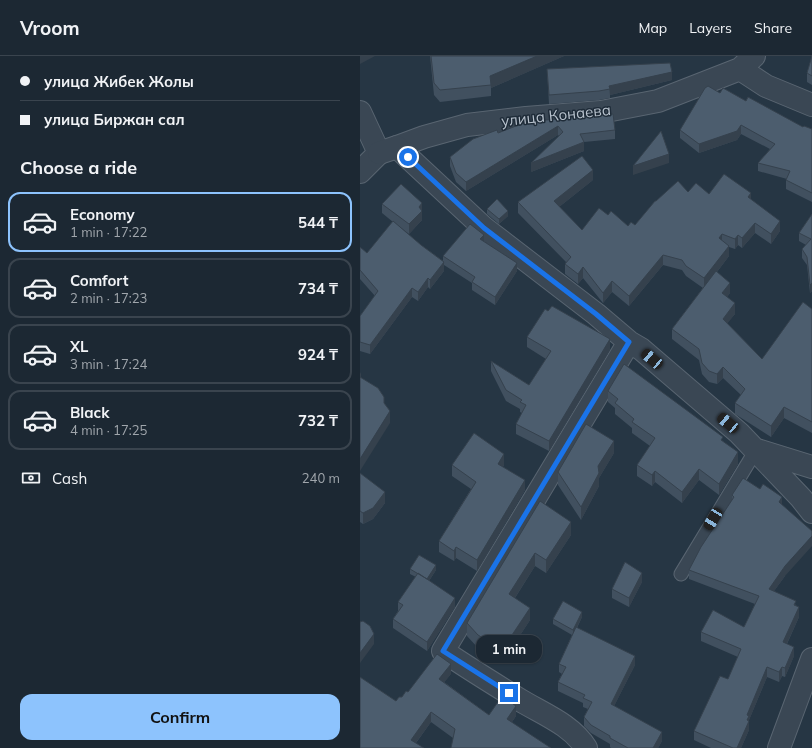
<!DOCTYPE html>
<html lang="en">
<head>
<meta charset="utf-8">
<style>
	body { margin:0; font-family:Mulish,sans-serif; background:#29343f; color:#f1f3f6; height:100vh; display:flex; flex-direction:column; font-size:15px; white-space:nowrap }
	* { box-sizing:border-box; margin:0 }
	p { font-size:13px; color:#a0a6ac }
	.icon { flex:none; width:22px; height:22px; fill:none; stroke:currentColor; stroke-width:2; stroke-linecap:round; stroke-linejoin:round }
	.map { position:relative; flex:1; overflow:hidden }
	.side { display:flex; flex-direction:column; background:#1c2833; width:360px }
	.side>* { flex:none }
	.banner { display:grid; align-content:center; height:88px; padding:0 20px; background:#1c2833 }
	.end { position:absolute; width:18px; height:18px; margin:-9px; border:5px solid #1a73e8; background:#fff; box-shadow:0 0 0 2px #fff }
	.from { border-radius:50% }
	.bubble { position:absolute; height:28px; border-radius:12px; background:#1c2833; box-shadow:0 1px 3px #0004,0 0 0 1px #3a444e; font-size:13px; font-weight:700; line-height:28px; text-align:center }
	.car { position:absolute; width:12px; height:24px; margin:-12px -6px; border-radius:5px; box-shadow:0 0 3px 1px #0007; background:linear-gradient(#222 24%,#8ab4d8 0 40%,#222 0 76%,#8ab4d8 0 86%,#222 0) }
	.banner b { display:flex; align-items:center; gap:14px; height:38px; font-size:15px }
	.banner b+b { border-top:1px solid #3a444e }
	.banner i { width:10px; height:10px; background:#f1f3f6 }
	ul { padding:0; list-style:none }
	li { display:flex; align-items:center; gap:12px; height:60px; margin:0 8px 6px; padding:0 12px; border:2px solid #3a444e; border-radius:12px }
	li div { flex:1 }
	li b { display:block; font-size:15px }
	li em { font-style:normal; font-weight:700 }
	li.selected { border-color:#8dc3fd }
	li>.icon { width:36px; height:36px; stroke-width:1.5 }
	h2 { padding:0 20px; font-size:18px; line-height:48px }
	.pay { display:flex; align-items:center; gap:10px; height:44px; padding:0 20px; font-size:15px }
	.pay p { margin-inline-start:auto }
	.cta { display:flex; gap:8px; margin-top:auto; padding:8px 20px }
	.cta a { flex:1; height:46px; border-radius:12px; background:#8dc3fd; color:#111; font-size:16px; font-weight:700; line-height:46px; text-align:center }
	header { display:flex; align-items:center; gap:24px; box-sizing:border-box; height:56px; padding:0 20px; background:#1c2833; border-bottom:1px solid #3a444e }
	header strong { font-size:19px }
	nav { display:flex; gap:22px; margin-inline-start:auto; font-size:14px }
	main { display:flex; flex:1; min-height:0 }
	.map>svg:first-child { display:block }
</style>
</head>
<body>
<header>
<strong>Vroom</strong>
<nav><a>Map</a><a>Layers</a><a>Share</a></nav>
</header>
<main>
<section class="side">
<div class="banner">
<b><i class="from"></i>улица Жибек Жолы</b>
<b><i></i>улица Биржан сал</b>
</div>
<h2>Choose a ride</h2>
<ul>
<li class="selected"><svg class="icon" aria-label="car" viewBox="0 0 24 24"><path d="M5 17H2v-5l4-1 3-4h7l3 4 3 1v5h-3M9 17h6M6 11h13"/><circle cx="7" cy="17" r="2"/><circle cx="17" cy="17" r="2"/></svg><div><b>Economy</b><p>1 min · 17:22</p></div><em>544 ₸</em></li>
<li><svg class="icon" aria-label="car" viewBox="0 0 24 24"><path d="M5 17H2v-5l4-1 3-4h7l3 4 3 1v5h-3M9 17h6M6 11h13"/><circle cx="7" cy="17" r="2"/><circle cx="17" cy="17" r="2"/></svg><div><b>Comfort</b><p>2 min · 17:23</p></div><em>734 ₸</em></li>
<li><svg class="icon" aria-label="car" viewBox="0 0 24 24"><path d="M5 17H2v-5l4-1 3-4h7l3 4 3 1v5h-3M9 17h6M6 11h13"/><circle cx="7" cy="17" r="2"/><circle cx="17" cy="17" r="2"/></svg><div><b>XL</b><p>3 min · 17:24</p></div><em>924 ₸</em></li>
<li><svg class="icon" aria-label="car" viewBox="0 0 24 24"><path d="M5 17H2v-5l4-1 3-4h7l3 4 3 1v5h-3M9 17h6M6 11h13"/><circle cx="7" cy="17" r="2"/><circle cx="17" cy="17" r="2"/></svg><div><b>Black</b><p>4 min · 17:25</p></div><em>732 ₸</em></li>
</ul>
<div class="pay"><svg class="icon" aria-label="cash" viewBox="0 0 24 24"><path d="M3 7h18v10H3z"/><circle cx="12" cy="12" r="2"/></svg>Cash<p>240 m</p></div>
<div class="cta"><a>Confirm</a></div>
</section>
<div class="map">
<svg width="452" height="692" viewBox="0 0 452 692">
	<rect width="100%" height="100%" fill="#263644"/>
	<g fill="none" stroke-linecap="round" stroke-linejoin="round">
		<defs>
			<path id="service" d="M321,518L396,394"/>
			<path id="minor" d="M394,0L380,13L298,45L241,56L166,62L107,69L64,81L37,91L124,172L236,258L269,286L281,293L379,377L441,442L452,456
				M380,13L406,30L452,49
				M0,56L19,97
				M0,116L19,97
				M397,394L452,411
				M226,692C212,669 183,658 160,644C134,628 108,612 83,595L269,286
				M419,692L452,603"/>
			<path id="tertiary" d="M19,97L37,91"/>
		</defs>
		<!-- service casing -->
		<use href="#service" stroke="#596571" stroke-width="15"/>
		<!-- minor casing -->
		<use href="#minor" stroke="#596571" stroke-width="24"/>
		<!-- tertiary casing -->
		<use href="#tertiary" stroke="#596571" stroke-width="24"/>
		<!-- service -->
		<use href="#service" stroke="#3a4754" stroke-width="13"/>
		<!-- minor -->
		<use href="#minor" stroke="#3a4754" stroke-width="22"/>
		<!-- tertiary -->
		<use href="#tertiary" stroke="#3a4754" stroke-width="22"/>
	</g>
	<!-- wall -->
	<path fill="#41505f" d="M70,0H204L131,32V40L80,46L74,39Z
		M452,0V29L447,26V17Z
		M187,13L312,24L250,39V42L239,44L189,48Z
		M360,37L386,45L443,71L452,73V146L426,133V124L427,123L398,115V107L410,93L381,78L377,84L339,97L320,82V74Z
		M161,68L255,74V83L224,86V95L171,116L199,80L198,79L106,135L96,126L90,110V101L138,77Z
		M233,124L199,151L222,174L248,159L268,170L275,169L296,145L328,136L349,138L391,144L420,175L411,188L395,177L382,192L378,189L375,193L369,191V200L357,216L370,237L367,241L375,258L367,267L402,303L452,253V377L424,362L411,381L375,358V347L381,339L363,322L357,328L349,326L342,318L339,304L312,283V273L343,232L326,220L322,214L303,209L269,250L252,236L243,247L223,222L218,228L205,218V208L206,206L158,157V146Z
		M62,147V164L49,178L36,168L61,189L83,205V200L124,185L157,215L135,249L112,234V227L84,209V215L70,233L68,231L58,245L52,241L10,298L0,295V260L15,240L0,223V191L7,197L33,166L22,157V148Z
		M127,153L148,160L139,168L127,158Z
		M452,158V235L450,237L447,209L442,202V193L446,189L439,185V177Z
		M167,281L250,294L189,395L156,378V368L162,357L160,356V353L146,345L131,315V305L169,329L186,303L167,291Z
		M248,335L363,385L378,408L359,439L339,424L322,447L295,426L292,430L277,420V409L290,390L272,377V372L255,358V352L248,346Z
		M254,397L239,422V430L221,464L198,429V416Z
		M92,409H144L143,411L165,434L117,515L96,502L94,505L79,496V485L111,433L92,420Z
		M0,417L25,447L13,463L3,468L0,466Z
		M372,439L422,448L425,520L414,535L436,549L439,561L427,588L434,600L425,621L422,620L419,626L407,621L389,664V674L381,692H351L334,684V675L368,623L378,601L341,585V576L384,571L395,548L329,523V514L372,444Z
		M180,445L211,479L186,517L175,510L155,542L170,564L142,607L118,592L107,580V567Z
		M50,513L76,514L69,525L95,551L67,595L33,572V563L38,555V546L56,521L50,518Z
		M282,526L269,551L252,542V533Z
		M222,561L217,572L275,609L254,650L302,685L298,692H251L250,691V688L231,677L224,670V661L228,653L223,651V647L198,635V626L202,618L199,616V608L212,579L193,568V563Z
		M91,618L84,626L129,659L156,660L152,666L93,682L71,666L56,687L0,692L36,645L48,636Z"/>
	<!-- shaded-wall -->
	<path fill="#35414d" d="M0,0H15L0,8Z
		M177,0H204L131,32L130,20Z
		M312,16V24L250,39L249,30Z
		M381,69V78L377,84L339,97V88Z
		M198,70V79L106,135V126Z
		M224,86V95L171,116V107Z
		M309,98V107L273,119V110Z
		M233,114V124L194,155V145Z
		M391,137V147L388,141Z
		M62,147V164L49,178V168L59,151Z
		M148,155V160L139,168V163Z
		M420,165V175L411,188V178Z
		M395,167V177L382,192V182Z
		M362,178V188L359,182Z
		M124,179V188L120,183Z
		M378,179V189L375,193V183Z
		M369,190V200L344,233V222Z
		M303,199V209L269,250V240Z
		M84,206V215L70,233V224Z
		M157,207V215L135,249V241Z
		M223,211V222L218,228V218Z
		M68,222V231L58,245V236Z
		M252,225V236L243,247V237Z
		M370,227V237L362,248V237Z
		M452,227V235L450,237V229Z
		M52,232V241L10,298V289Z
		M375,247V258L363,273V263Z
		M250,283V294L189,395V385Z
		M363,311V322L357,328V318Z
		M1,316V328L0,330V318Z
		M424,351V362L411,381V370Z
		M30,355V367L0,415V403Z
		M254,385V397L239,422V430L221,464V451L238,410Z
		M378,396V408L359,439V428Z
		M144,398V409L138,419V408Z
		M339,413V424L322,447V436Z
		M295,415V426L292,430V419Z
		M165,424V434L117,515V504Z
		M25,436V447L13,463L3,468V457Z
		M422,441V450L419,446Z
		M211,466V479L186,517V504Z
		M452,480V490L425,520L409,542V533L425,510Z
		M96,491V502L94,505V495Z
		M175,497V510L149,551V538Z
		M76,509V514L67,528V523Z
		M282,517V526L269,551V542Z
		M95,542V551L67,595V586Z
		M439,551V561L423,596V586Z
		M170,552V564L142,607V594Z
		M222,556V561L213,579V574Z
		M14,578V588L0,607V597Z
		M434,591V600L425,621V612Z
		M275,600V609L251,656V648Z
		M91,608V618L79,633V623Z
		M407,611V621L389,664V674L381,692H377L387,659Z
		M422,611V620L419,626V616Z
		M156,650V660L147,673V663Z
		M71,656V666L52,692L51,684Z
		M302,676V685L298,692H293Z"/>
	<!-- building -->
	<path fill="#4c5d6e" stroke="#35414d" d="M71,0H177L130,20L131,29L80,34L74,27Z
		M452,0V20L447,17Z
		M310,7L312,16L249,30L250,33L239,35L189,39L187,13Z
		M348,30L360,37L363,32L386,45L388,41L443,71L444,70L452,73V137L426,124L430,115L398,107L415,88L381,69L377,75L339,88L320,74L345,32Z
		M253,58L255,74L220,78L224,86L171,107L203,76L198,70L106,126L96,117L90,101L113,83L137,74L138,77L161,68L186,64Z
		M301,75L309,98L273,110Z
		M222,100L233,114L194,145L222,174L239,152L248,159L251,155L268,170L271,166L275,169L295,145H296L318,125L328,136L336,127L349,138L364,118L391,137L388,141L420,165L411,178L395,167L382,182L378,179L375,183L362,178L359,182L369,190L344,222L326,210L322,204L303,199L269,240L252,225L243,237L223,211L218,218L205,208L211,201L158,146Z
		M41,128L62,147L59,151L62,155L49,168L22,148Z
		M137,143L148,155L139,163L127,153Z
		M452,158V227L450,229L447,201L442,193L451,183L439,177Z
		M33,165L61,189L84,206L70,224L68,222L58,236L52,232L10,289L0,286V260L18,235L0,214V191L7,197Z
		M110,168L124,179L120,183L157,207L135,241L112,226L115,221L83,200Z
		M356,215L370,227L362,237L375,247L363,263L402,303L443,246L452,253V366L424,351L411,370L375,347L385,333L363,311L357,318L349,315L342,307L339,293L312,273Z
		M192,250L250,283L189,385L156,368L166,349L160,346L162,344L146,334L131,305L169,329L191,295L167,281L185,253L188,255Z
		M264,308L363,381L361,384L378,396L359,428L339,413L322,436L295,415L292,419L277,409L295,382L272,366L274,363L255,347L258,343L248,335Z
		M0,321L18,332L24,341V347L30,355L0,403Z
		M226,368L254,385L238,410L239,417L221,451L198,416Z
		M114,377L144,398L138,408L165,424L117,504L96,491L94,495L79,485L116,426L92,409Z
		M0,417L25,436L13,452L3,457L0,455Z
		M383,422L400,433L403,428L422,441L419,446L452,475V480L425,510L409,533L436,545L434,549L439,551L423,586L434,591L425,612L422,611L419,616L407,611L387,659L389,660L387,664L389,665L377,692H373L334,675L360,620L368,623L381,593L341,576L353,554L384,571L399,540L329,514L341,491L374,441L372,439Z
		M180,445L211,466L186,504L175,497L149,538L170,552L142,594L118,579L107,567Z
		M59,499L76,509L67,523L50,513Z
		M265,506L282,517L269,542L252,533Z
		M58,517L95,542L67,586L33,563L43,549L38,546Z
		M203,545L222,556L213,574L193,563Z
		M3,565L10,570L14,578L0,597V566Z
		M216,571L275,600L251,648L302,676L293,692H268L250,682V680L231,669L224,661L232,646L223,642L225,639L198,626L206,611L199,608Z
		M77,598L91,608L79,623L129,659L142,640L156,650L147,663L191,692H91L95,673L71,656L51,684L64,692H0V621L36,645L39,641H42L46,635L48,636Z"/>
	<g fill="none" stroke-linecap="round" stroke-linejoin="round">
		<!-- route -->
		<path stroke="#1a73e8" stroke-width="5" d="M48,101L124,172L236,258L269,286L83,595L149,637"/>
	</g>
	<g text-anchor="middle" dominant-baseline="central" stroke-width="3" stroke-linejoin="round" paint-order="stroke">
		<!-- street labels -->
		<g font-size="15" fill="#b8c2cd" stroke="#1f2c39">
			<text transform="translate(196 59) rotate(-6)">улица Конаева</text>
		</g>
	</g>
</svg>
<i class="end from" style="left:48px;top:101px"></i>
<i class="end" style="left:149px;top:637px"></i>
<div class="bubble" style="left:116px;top:579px;width:66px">1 min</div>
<i class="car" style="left:292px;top:303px;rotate:310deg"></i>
<i class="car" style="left:368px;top:367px;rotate:310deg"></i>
<i class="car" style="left:353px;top:463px;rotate:211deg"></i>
</div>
</main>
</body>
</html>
